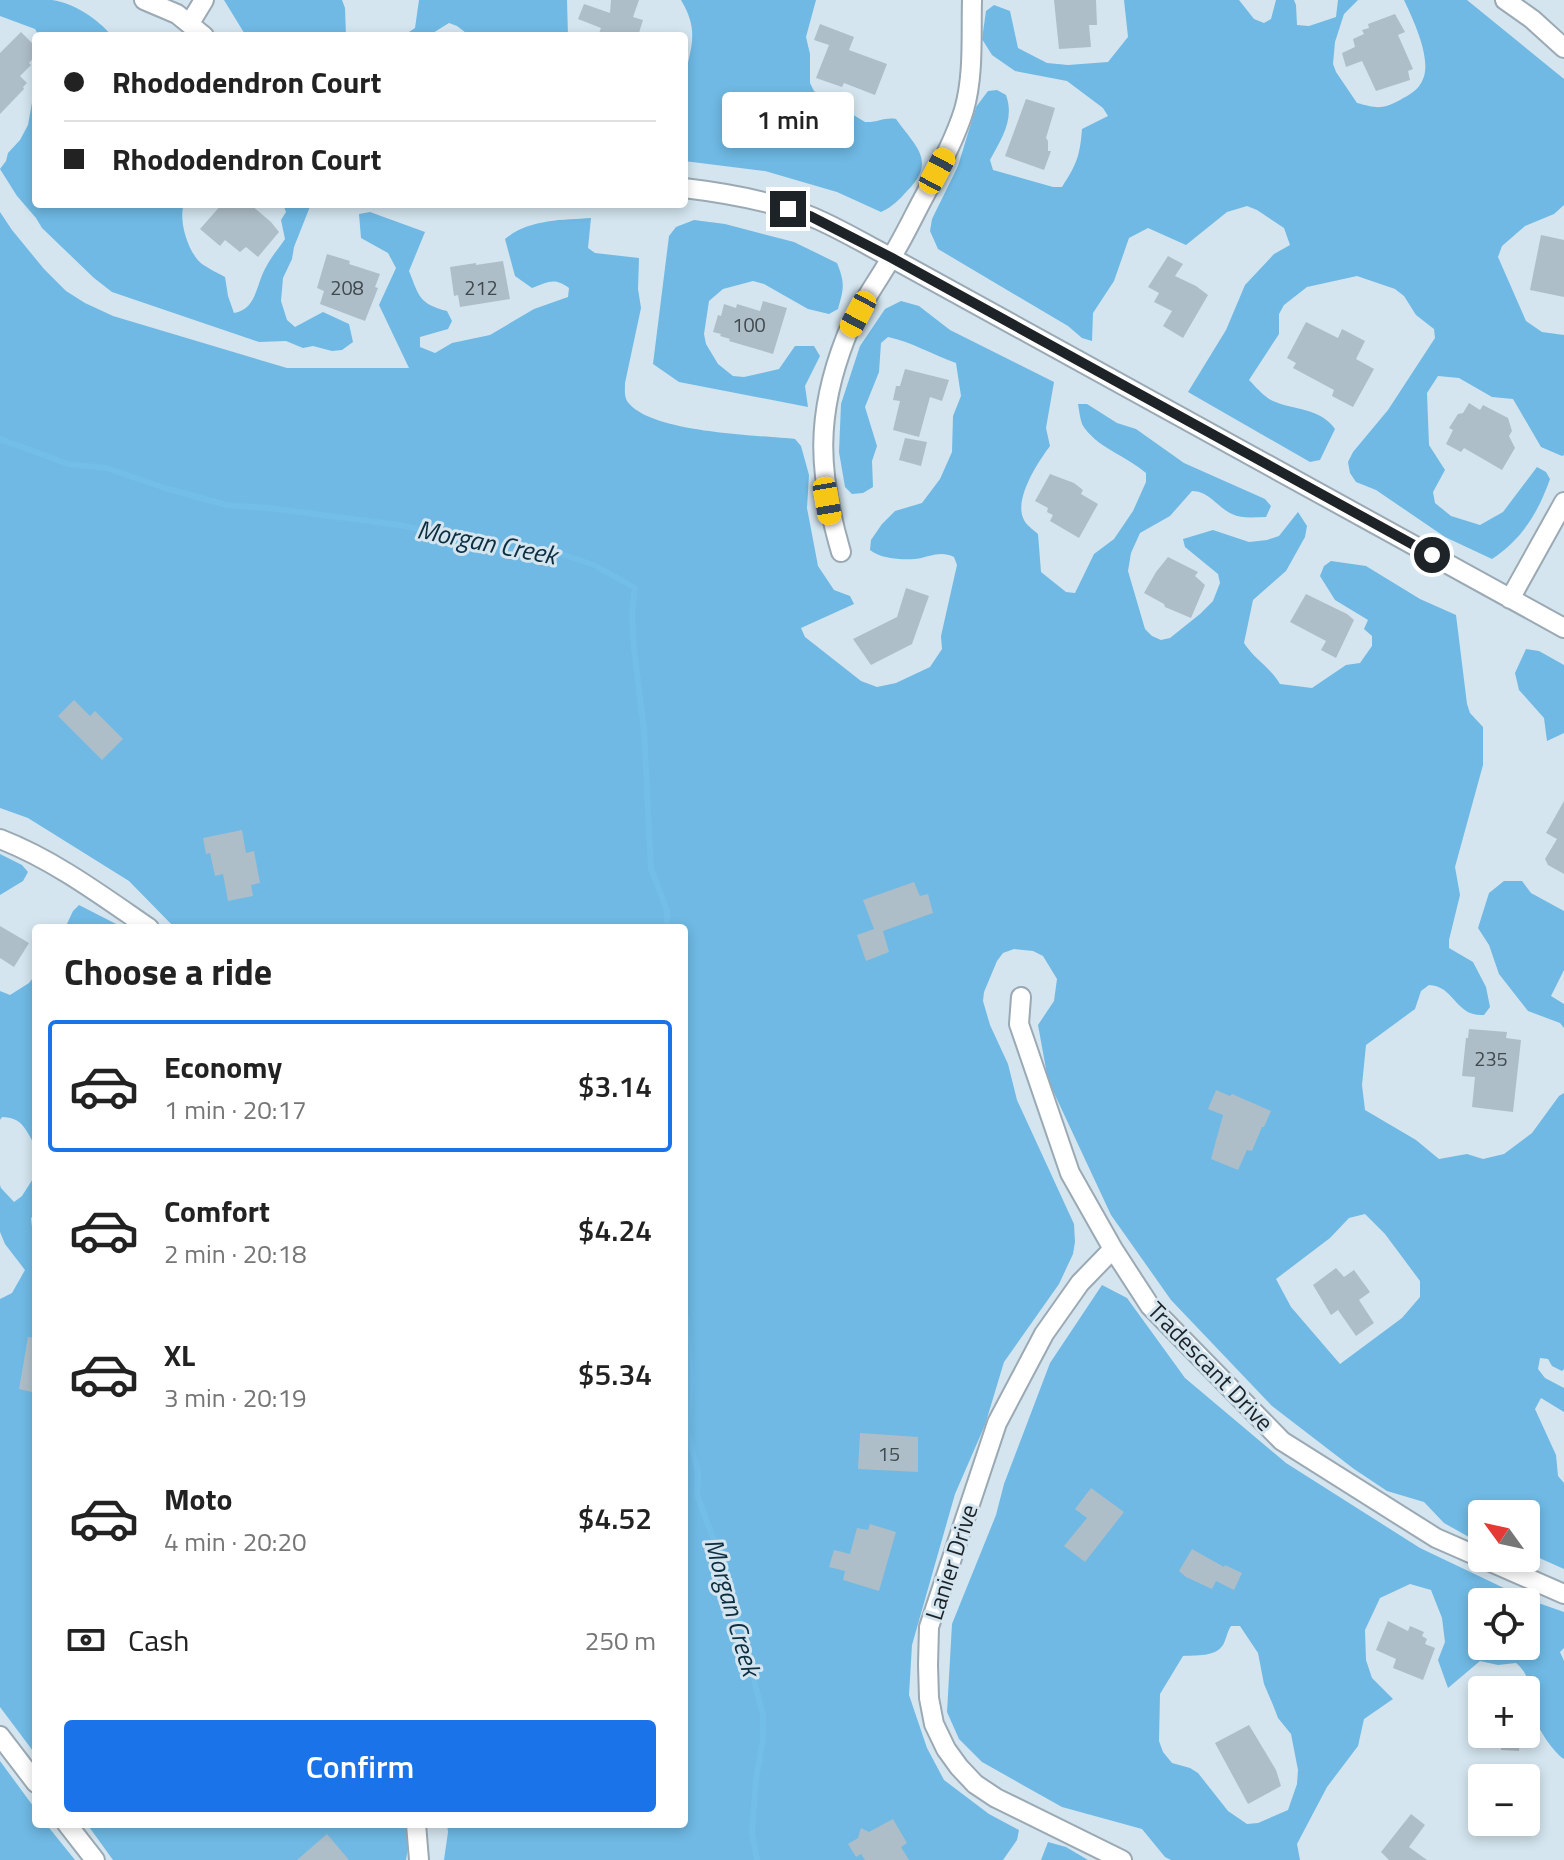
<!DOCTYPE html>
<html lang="en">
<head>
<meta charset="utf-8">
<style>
	body { margin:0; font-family:"Titillium Web",sans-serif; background:#f2f2f2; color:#222; height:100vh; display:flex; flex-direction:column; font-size:30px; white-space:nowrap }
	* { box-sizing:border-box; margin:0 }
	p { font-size:26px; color:#767676 }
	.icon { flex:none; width:44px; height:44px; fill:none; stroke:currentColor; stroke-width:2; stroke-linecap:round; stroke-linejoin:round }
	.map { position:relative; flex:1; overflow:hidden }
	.panel { position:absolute; left:32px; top:924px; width:656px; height:904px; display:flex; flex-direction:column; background:#fff; border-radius:8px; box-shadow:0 4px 12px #0003 }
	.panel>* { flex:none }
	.hud { position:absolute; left:32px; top:32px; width:656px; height:176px; border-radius:8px; box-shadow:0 4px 12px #0003; display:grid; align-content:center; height:176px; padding:0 32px; background:#fff }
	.needle { width:52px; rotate:303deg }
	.controls { position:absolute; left:1468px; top:1500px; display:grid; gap:16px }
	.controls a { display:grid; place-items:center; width:72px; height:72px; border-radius:8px; background:#fff; box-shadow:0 4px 12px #0003; font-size:40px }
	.end { position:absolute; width:36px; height:36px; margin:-18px; border:10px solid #1d2327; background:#fff; box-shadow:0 0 0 4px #fff }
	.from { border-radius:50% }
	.bubble { position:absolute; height:56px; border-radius:8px; background:#fff; box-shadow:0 4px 12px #0003; font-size:26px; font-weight:600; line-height:56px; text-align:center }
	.car { position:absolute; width:24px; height:48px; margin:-24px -12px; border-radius:10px; box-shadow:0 0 6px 2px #0007; background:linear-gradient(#f5c518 24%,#345 0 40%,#f5c518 0 76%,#345 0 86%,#f5c518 0) }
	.hud b { display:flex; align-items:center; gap:28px; height:76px; font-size:30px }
	.hud b+b { border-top:2px solid #e0e0e0 }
	.hud i { width:20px; height:20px; background:#222 }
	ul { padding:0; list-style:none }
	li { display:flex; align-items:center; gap:24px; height:132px; margin:0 16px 12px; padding:0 16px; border:4px solid transparent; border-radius:8px }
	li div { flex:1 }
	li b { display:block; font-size:30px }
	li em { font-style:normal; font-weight:600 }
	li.current { border-color:#1a73e8 }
	li>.icon { width:72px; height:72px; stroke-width:1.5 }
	h2 { padding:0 32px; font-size:36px; line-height:96px }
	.pay { display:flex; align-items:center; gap:20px; height:88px; padding:0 32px; font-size:30px }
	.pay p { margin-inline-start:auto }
	.button { display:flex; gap:16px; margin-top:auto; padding:16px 32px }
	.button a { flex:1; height:92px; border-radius:8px; background:#1a73e8; color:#fff; font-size:32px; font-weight:600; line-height:92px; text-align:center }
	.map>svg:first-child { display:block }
</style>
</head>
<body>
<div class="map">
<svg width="1564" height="1860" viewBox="0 0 1564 1860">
	<rect width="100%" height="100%" fill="#d4e5ef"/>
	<!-- forest -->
	<path fill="#6fb9e4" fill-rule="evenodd" d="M0,0C17,0 35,0 52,0C74,3 98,19 112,36H39L35,29L0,16Z
		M224,0H342L345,8L346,36H246Z
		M419,0H567L568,36H470L457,26L449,23L428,36H403L415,28Z
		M681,0H816L806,37L810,54V83L814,91L865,122C877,123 884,117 896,119C916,147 937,161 907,191C899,200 892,207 881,212L837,192L765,171L684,161C684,137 681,110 684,85C688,50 702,35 681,0Z
		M1124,0H1239L1254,19L1264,23L1271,19L1276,0H1294L1296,5L1297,25L1309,26L1336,17L1338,0H1358L1344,14L1335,42L1333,64L1336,72L1357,103C1376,108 1382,110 1400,100C1409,95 1419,90 1423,79C1432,59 1413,19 1404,0H1467L1564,79V205L1554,214L1525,226L1502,246L1498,257L1526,321L1542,332L1564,335V455L1562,456L1541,447L1513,399L1492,397L1459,378L1438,376L1427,393L1429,445L1445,470L1433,492L1435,503L1451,516L1480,525L1503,512L1537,467L1546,472L1550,479C1538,513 1522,539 1492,559L1445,537L1376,490L1356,482L1350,473L1348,462L1353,452L1388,410L1435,338L1434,329L1416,315L1404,296L1395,289L1357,276L1307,287L1284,305L1279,314V334L1249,380C1255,386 1264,397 1273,401C1293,410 1321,408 1335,429L1320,460L1310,462L1188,392L1226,330L1245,285L1274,254L1290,245L1284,228L1257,210L1247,206L1227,212L1186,245L1148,228L1129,238L1114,281L1093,313L1092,341L1082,338L1068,326L938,249L930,231L932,219L958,166L976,107L988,91L997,90L1006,95C1015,120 1001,139 990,160L993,170L1053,187H1062C1077,164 1080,155 1082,129L1108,116L1103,108L1067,81L1015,71L992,55L982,39L986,11L994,5L1010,11L1018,48L1047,63L1068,65L1108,62L1128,37Z
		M36,80V204H184C178,220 188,253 202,264C209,269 218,273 225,277L228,296L234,313C257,309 256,284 266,267C271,257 279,248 285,239L281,220L286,212L283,204H311L294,247L292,259L283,278L281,301L287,320L295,327L323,312L349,324L353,342L342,350L332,351L313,346L303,348L286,341L259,342L112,292L94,278L42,228L36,218L17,196L0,169L6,161L8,153L20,140L28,125Z
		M0,212L12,230L44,269L66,291L85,303L113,316L287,368H409L379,305L396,268L388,253L361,238L359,214L370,212L425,232L409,271C419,296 419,304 447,311L452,321L448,329L420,337V347L435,353L452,343L490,335L534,309L568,297L569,288C554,277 548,282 532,288L515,276L505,239C529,219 562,220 591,218L588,248L595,253L639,258L638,289L641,308L625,383C625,389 624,395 627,401C649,433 757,435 795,439L801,446L809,475L807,508L818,566L834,590L850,596L854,604L801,628L805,637L861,681L877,687L896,683L930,667L942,649L941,636L957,565L954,557C940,550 930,557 915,559C902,560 881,559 870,550L871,540L882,524L895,511L922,503L940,479L952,452L953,416L961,396L956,363C933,355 912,342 888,337L881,343L879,372L865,407L877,446L872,461L873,487L863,493L852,494L845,487L839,452L841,404L860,346L885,309L901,301L919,306L950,330L1054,382L1046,428L1050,446C1038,462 1013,500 1024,520C1027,526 1034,530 1038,534L1041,572L1066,592L1075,593L1094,554L1114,539L1133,511L1146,482V473C1127,456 1095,447 1082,424C1080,418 1079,410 1078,404H1087L1117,423L1136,429L1184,463L1265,499L1271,506L1266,517C1255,517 1242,519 1232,514C1217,507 1209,491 1192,491L1170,516L1140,533L1131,553L1128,571L1145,629L1152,636L1161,640L1170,638L1200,614L1213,601L1220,583L1218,574L1185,547L1183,539L1213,530L1249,542L1267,540L1279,536L1298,512L1307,526L1305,537L1286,571L1253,600L1244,643C1254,659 1271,668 1280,684L1312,688L1346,665L1360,663L1372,646V636L1364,629L1368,620L1335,600L1320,576L1324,566L1331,561L1366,566L1420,599L1456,615L1467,704L1470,713L1483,727V765L1455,867L1460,895L1449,940V948L1473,962L1486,987L1490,1007L1484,1015C1455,1017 1455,986 1429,985L1421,991L1415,1009L1366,1045L1362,1085L1365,1110L1416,1140L1439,1159L1467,1154L1483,1159L1504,1154L1532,1133L1559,1096L1564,1093V1369L1562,1371L1552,1366L1548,1359L1540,1358L1538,1369L1545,1378L1564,1388V1412L1541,1398L1535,1409L1556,1455L1558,1476L1564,1483V1569L1526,1552V1514H1482V1542L1476,1541L1444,1523L1424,1502L1387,1491L1354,1469L1272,1406L1171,1300L1111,1215L1048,1080L1038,1025L1054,1001L1057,979L1043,956L1033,951L1014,949L1003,953L997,961L984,992L983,1001L990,1025L1008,1064L1017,1100L1074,1224L1075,1242L1073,1254L1059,1284L1004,1362L985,1425L955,1494L912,1645L909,1695L927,1748L944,1780L989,1814L1019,1830L1017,1840L1003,1860H444L448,1832L447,1824H684V928H175L129,881L28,818L0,808ZM1365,1214L1385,1234L1420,1281V1297L1402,1318L1340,1364L1291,1307L1276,1279L1330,1238L1349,1218Z
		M694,220L725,224L794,242L837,263C845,283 844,288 838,309L829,314L808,309L764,284L753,281L723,289L709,301L704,334L706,344L718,364L733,376L744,377L779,369L795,346H814L820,356L805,386L808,407L679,382L653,364L669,236L676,227Z
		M1526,649L1539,651L1564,665V733L1547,741L1544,718L1519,690L1515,673Z
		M0,854L22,865L28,872L23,881L0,895Z
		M1504,881H1522L1531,893L1564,911V970L1551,996L1564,1004V1028L1560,1023L1528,1011L1499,974L1489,945L1478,928L1489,893Z
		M79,905L124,928H65L73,911Z
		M36,974V1074L33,1075C33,1099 36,1122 36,1147C26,1131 23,1117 2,1117L0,1120V991L10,995L29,983Z
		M36,1174V1214L31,1218L32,1227L36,1235V1755L0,1707V1299L12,1293L25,1270L5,1244L0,1232V1185L1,1188L14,1202L22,1196Z
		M1102,1285L1127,1298L1185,1378L1286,1463L1420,1548L1527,1599L1564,1612V1648L1560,1652L1564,1661V1759C1554,1753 1537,1728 1535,1717C1531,1697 1533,1677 1516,1663L1498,1665L1480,1661L1448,1688L1438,1660L1445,1642L1442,1618L1431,1590L1410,1584L1380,1598L1365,1630L1366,1660L1372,1678L1393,1699L1364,1719L1358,1746L1327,1787L1297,1844L1300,1860H1171L1165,1857L1142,1829L1062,1807L982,1762L959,1739L947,1712L952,1624L996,1515L1004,1484L1050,1363ZM1482,1602H1526V1646H1482ZM1231,1626H1240L1258,1653L1264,1684L1273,1705L1278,1718L1291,1734L1298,1770L1297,1784L1288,1810L1258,1823L1247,1824L1228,1811L1198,1773L1190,1768L1172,1763L1163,1752L1159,1741L1160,1694L1183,1656C1196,1655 1215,1657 1223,1645C1226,1640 1227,1632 1231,1626Z
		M0,1761L36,1810V1824H46L75,1860H0Z
		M87,1824H409V1841L406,1860H113Z
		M1048,1842L1066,1847L1088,1860H1041Z"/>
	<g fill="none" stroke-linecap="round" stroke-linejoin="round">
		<!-- stream -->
		<path stroke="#73bde9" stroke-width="6" d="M0,439L68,464L106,468L168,489L227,505L268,508L399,525L445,534L516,552H555L594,565L635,588L632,615L634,648L644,730L651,869L667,910V928
			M684,1309L687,1321L691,1382L687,1430L698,1472L697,1495L713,1538L723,1557L763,1715V1739L756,1779L752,1833L757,1860"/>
	</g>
	<!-- building -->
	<path fill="#aebec8" d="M611,0H639L633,17L643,20L638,36H598L601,28L578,19L584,4L610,13Z
		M1054,0H1096L1097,25H1089L1091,47L1059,49Z
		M1395,14L1405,32L1398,35L1413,69L1408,71L1410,80L1376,91L1362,61L1346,67L1342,53L1355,47L1353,39L1364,34L1362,30L1369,28L1368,24Z
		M820,24L854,37L849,50L887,64L875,95L844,83L842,87L816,78L829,45L814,40Z
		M21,32L36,47V55L29,63L31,65L20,76L27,83L23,87L24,89L0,114V53Z
		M1026,99L1055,108L1046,138L1048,141V151H1051L1044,170L1005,156Z
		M222,204H250L271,222L279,232L258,257L246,247L240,252L225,240L220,246L200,229Z
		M1541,235L1564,240V297L1530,290Z
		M327,254L350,261L349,264L380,274L375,287L378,288L365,321L320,304L324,291L317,288Z
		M1168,256L1183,264L1175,276L1196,286L1208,295L1183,338L1163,326L1172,311L1154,302L1159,293L1148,287Z
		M503,261L510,299L460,307L458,295L454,296L450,267L476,263V265Z
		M763,301L787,308L773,354L729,341L730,339L720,336L721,334L713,332L718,315L721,316L724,304L736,308L737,304L760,311Z
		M1306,322L1338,338L1342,329L1365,341L1356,359L1374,369L1353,407L1332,396L1334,390L1293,368L1296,363L1287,358Z
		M905,369L949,380L942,401L930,397L919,437L893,430L900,401L893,400L896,386H900Z
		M1469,403L1480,410L1483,405L1508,418L1512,431L1509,436L1515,448L1502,470L1464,448L1461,452L1446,444L1453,430L1449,428L1458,414L1463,413Z
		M905,438L927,442L921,466L899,460Z
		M1050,474L1074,483L1083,490L1081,494L1098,504L1079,538L1050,521L1053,515L1047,512L1048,508L1035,501Z
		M1168,557L1198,572L1195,576L1205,585L1191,618L1165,607L1164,604L1144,593L1156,572Z
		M906,588L929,596L912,644L871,665L853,639L897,617Z
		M1306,594L1347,614L1354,620L1336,658L1321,650L1326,641L1290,622Z
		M74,700L90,716L95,711L123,739L102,760L58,716Z
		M1564,801V874L1548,865L1545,859L1557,839L1546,833Z
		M242,830L246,853L254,851L260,883L251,885L253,896L228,901L223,874L215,876L210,853L206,854L203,838Z
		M914,882L920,896L928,894L933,913L883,931L889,952L866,961L857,935L874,929L863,900Z
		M0,926L29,943L14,967L0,958Z
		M1469,1029L1507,1032L1506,1038L1521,1040L1513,1112L1472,1107L1475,1077L1462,1076L1466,1038H1468Z
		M1216,1090L1230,1096L1232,1094L1271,1111L1264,1127H1262L1252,1151L1247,1150L1238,1170L1211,1159L1223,1115L1208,1109Z
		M1336,1268L1344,1277L1354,1270L1370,1292L1359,1300L1374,1323L1356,1336L1338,1310L1331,1315L1313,1285Z
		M28,1337L36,1338V1393L19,1389Z
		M860,1433L918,1437V1472L858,1469Z
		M1091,1488L1124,1512L1085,1562L1064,1546L1087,1518L1075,1509Z
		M870,1524L896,1532L879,1591L843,1580L845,1571L829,1567L834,1550L850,1554L857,1528L868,1530Z
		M1192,1549L1224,1567L1225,1565L1242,1573L1234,1590L1216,1581L1212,1589L1186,1577L1179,1571Z
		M1388,1621L1408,1631L1410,1626L1424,1632L1422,1636L1427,1639L1425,1644L1435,1648L1423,1680L1393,1668L1396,1659L1376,1650Z
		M1249,1725L1276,1770L1281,1786L1248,1804L1215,1743Z
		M1502,1734H1520L1519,1751L1501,1750Z
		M1411,1814L1425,1825L1409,1847L1427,1860H1389L1381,1852Z
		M893,1819L907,1843L901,1847L909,1860H865L861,1854L856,1857L848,1844L858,1838L861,1828L869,1832Z
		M327,1834L349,1860H297Z"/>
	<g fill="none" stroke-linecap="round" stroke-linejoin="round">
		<defs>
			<path id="street" d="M144,0L177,14L204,36
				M1505,0L1532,19L1564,48
				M190,23L204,0
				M684,188C726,193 767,200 807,215C836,226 864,244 892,258L1564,628
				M841,552C818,473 815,416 846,337C857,309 876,284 891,258C904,237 914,215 926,193C940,166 955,139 964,110C974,75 971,36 972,0
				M1510,599L1564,502
				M0,839C54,860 101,895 149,928
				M1021,997L1019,1024L1070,1173L1113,1249L1150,1306L1282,1441L1436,1538L1564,1594
				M1113,1249L1080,1283L1044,1334L997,1423L929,1627L928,1665L929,1698L934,1724L946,1749L959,1767L975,1784L996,1798L1122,1860
				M0,1736L36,1783
				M67,1824L95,1860
				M416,1824L419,1860"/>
		</defs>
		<!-- street casing -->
		<use href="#street" stroke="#9aa9b3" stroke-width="22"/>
		<!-- street -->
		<use href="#street" stroke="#fff" stroke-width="18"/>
	</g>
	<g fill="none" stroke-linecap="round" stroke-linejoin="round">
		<!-- route -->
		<path stroke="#1d2327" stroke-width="10" d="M788,209L810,216L892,258L1432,555"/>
	</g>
	<g text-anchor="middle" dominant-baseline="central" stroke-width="6" stroke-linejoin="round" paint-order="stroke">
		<!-- number labels -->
		<g font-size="20" fill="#414a4f">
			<text x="347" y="287">208</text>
			<text x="481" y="287">212</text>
			<text x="749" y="324">100</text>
			<text x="1491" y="1058">235</text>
			<text x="889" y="1453">15</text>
		</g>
		<!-- street labels -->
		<g font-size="24" fill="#1d2327" stroke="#d4e5ef">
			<text transform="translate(1211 1366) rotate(46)">Tradescant Drive</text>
			<text transform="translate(951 1562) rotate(-72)">Lanier Drive</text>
		</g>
		<!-- water labels -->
		<g font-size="26" font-style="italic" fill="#0c2e40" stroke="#d4e5ef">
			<text transform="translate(487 542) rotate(11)">Morgan Creek</text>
			<text transform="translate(733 1607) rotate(74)">Morgan Creek</text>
		</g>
	</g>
</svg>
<div class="controls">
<a><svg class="needle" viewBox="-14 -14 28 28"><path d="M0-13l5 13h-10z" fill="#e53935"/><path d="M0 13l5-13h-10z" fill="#767676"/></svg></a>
<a><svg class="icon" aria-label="locate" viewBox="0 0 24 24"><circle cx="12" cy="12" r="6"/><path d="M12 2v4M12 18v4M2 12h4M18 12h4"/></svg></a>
<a>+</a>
<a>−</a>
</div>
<i class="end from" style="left:1432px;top:555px"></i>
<i class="end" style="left:788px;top:209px"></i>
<div class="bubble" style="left:722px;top:92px;width:132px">1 min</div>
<i class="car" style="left:937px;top:171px;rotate:28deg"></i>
<i class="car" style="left:858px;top:314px;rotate:208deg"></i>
<i class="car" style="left:827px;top:501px;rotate:170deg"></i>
<div class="hud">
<b><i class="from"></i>Rhododendron Court</b>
<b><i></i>Rhododendron Court</b>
</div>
<section class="panel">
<h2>Choose a ride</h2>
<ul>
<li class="current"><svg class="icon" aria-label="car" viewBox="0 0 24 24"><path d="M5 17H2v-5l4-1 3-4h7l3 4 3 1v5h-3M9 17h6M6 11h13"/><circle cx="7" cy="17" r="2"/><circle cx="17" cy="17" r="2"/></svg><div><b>Economy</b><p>1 min · 20:17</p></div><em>$3.14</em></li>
<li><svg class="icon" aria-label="car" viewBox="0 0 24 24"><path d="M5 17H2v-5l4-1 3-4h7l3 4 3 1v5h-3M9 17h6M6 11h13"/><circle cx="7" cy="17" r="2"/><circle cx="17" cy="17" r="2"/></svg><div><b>Comfort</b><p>2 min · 20:18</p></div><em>$4.24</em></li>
<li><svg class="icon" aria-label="car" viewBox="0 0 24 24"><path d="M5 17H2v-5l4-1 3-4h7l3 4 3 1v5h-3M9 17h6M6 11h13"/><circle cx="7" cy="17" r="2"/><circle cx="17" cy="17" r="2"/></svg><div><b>XL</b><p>3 min · 20:19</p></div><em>$5.34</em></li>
<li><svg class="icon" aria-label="car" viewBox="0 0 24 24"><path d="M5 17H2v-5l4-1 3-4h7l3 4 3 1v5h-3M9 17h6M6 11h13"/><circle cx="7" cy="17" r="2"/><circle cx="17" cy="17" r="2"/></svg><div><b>Moto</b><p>4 min · 20:20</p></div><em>$4.52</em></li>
</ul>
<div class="pay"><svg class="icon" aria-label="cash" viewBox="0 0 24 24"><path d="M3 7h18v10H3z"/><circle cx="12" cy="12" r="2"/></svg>Cash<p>250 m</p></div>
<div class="button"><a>Confirm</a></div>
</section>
</div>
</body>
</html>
